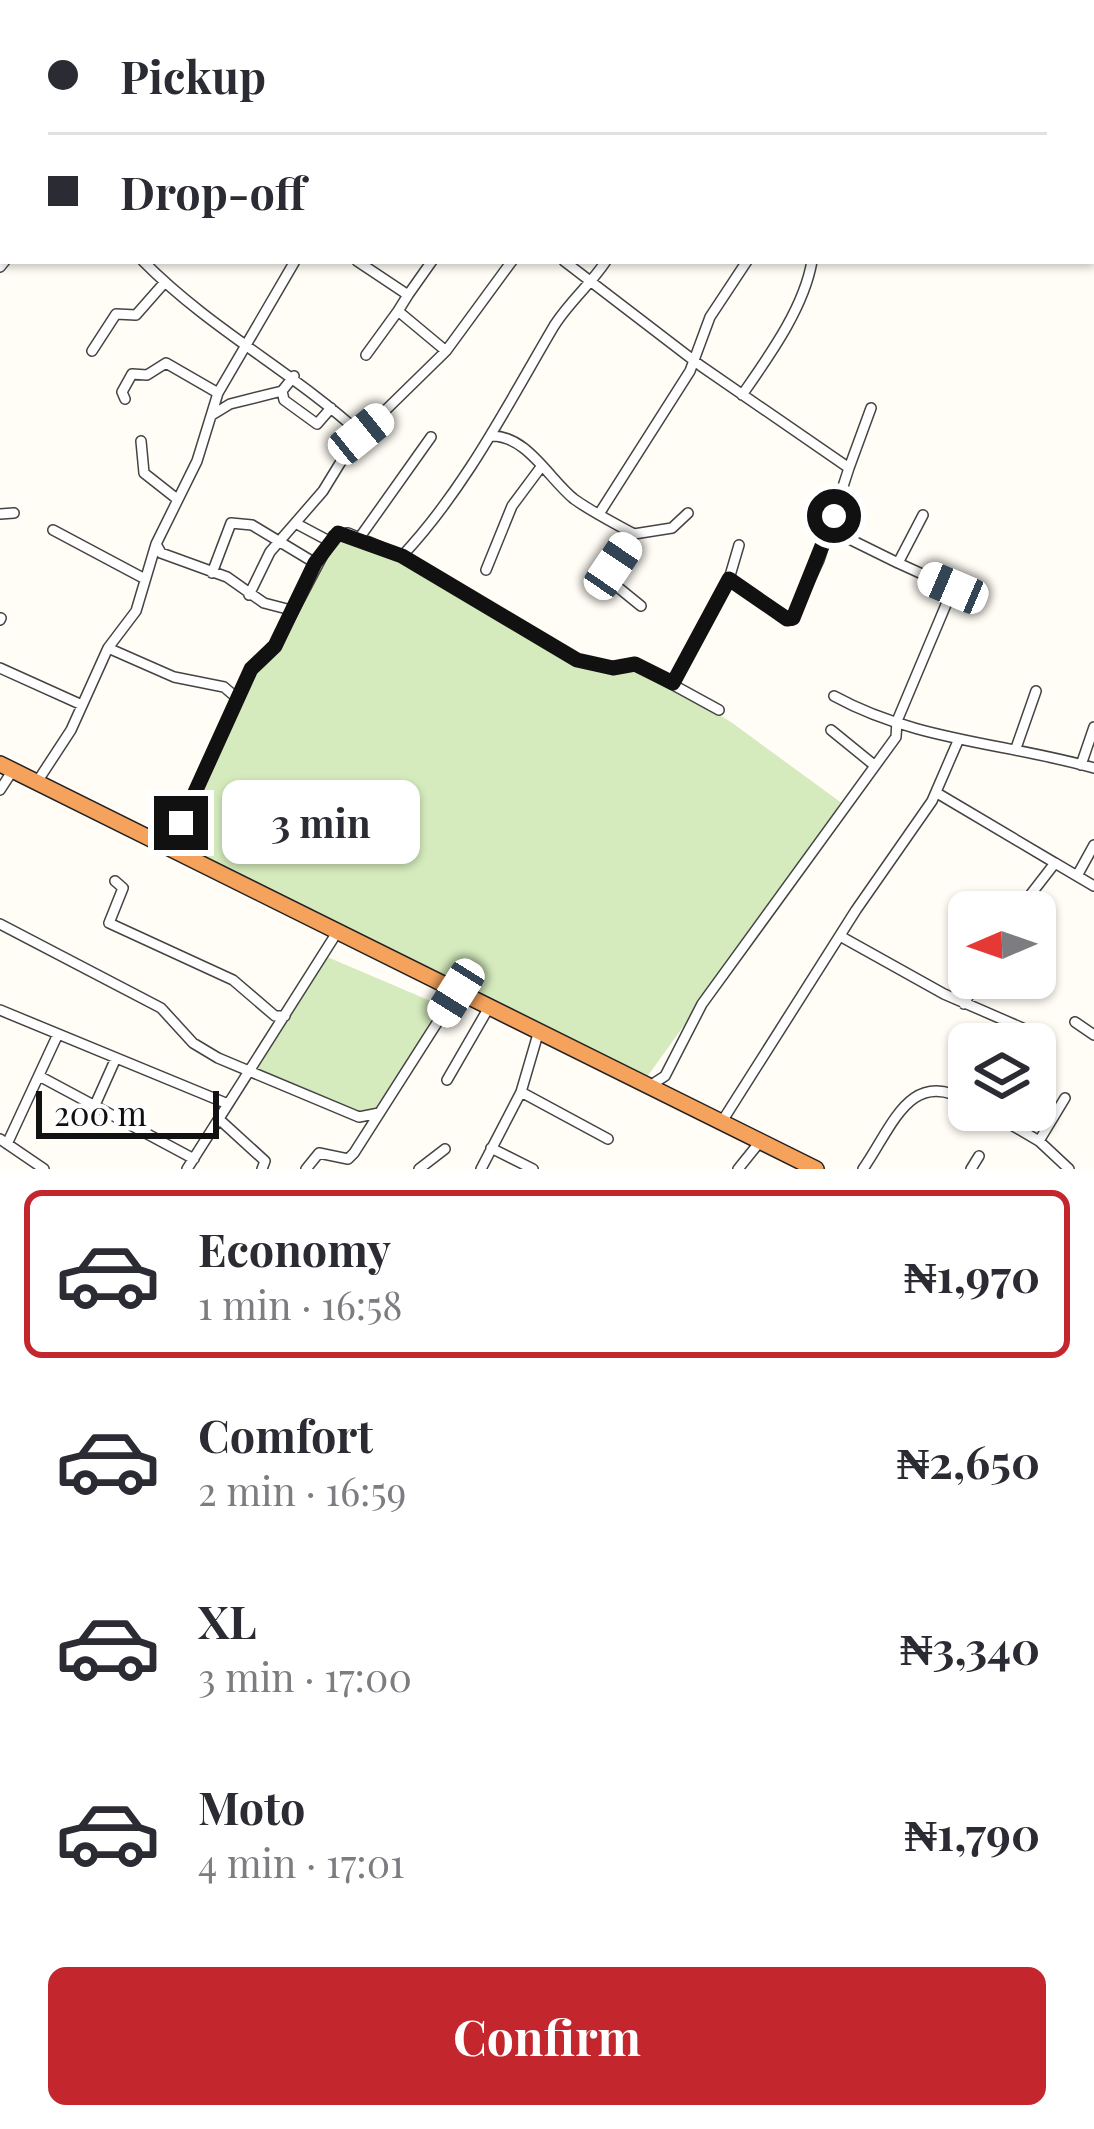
<!DOCTYPE html>
<html lang="en">
<head>
<meta charset="utf-8">
<style>
	body { margin:0; font-family:"Playfair Display",serif; background:#f2f2f3; color:#2b2b33; height:100vh; display:flex; flex-direction:column; font-size:45px; white-space:nowrap }
	* { box-sizing:border-box; margin:0 }
	p { font-size:39px; color:#7c7c81 }
	.icon { flex:none; width:66px; height:66px; fill:none; stroke:currentColor; stroke-width:2; stroke-linecap:round; stroke-linejoin:round }
	.map { position:relative; height:1169px; overflow:hidden }
	.sheet { display:flex; flex-direction:column; background:#fff; flex:1 }
	.sheet>* { flex:none }
	.banner { position:absolute; left:0px; top:0px; width:1095px; height:264px; box-shadow:0 3px 9px #0004; display:grid; align-content:center; height:264px; padding:0 48px; background:#fff }
	.needle { width:78px; rotate:268deg }
	.controls { position:absolute; left:948px; top:891px; display:grid; gap:24px }
	.controls a { display:grid; place-items:center; width:108px; height:108px; border-radius:18px; background:#fff; box-shadow:0 3px 9px #0004; font-size:60px }
	.scale { position:absolute; left:36px; bottom:30px; width:183px; box-sizing:border-box; padding-left:12px; border:6px solid #111; border-top:0; font-size:33px; line-height:42px; white-space:nowrap; color:#111; -webkit-text-stroke:9px #fff; paint-order:stroke }
	.end { position:absolute; width:54px; height:54px; margin:-27px; border:15px solid #111; background:#fff; box-shadow:0 0 0 6px #fff }
	.from { border-radius:50% }
	.bubble { position:absolute; height:84px; border-radius:18px; background:#fff; box-shadow:0 3px 9px #0004; font-size:39px; font-weight:700; line-height:84px; text-align:center }
	.car { position:absolute; width:36px; height:72px; margin:-36px -18px; border-radius:15px; box-shadow:0 0 9px 3px #0007; background:linear-gradient(#fff 24%,#345 0 40%,#fff 0 76%,#345 0 86%,#fff 0) }
	.banner b { display:flex; align-items:center; gap:42px; height:114px; font-size:45px }
	.banner b+b { border-top:3px solid #e1e1e2 }
	.banner i { width:30px; height:30px; background:#2b2b33 }
	ul { padding:21px 0 0; list-style:none }
	li { display:flex; align-items:center; gap:36px; height:168px; margin:0 24px 18px; padding:0 24px; border:6px solid transparent; border-radius:18px }
	li div { flex:1 }
	li b { display:block; font-size:45px }
	li em { font-style:normal; font-weight:700 }
	li.current { border-color:#c4262e }
	li>.icon { width:108px; height:108px; stroke-width:1.5 }
	.cta { display:flex; gap:24px; margin-top:auto; padding:24px 48px }
	.cta a { flex:1; height:138px; border-radius:18px; background:#c4262e; color:#fff; font-size:48px; font-weight:700; line-height:138px; text-align:center }
	.map>svg:first-child { display:block }
</style>
</head>
<body>
<div class="map">
<svg width="1094" height="1169" viewBox="0 0 1094 1169">
	<rect width="100%" height="100%" fill="#fffdf5"/>
	<!-- green -->
	<path fill="#d5ebbd" d="M342,537L389,554L565,658L615,673L643,670L731,722L843,804L647,1077L176,842L254,675L276,650L333,541Z
		M325,956L440,1005L381,1107L366,1116L255,1068Z"/>
	<g fill="none" stroke-linecap="round" stroke-linejoin="round">
		<defs>
			<path id="minor" d="M462,0V3
				M36,3L38,0
				M113,3L117,0
				M694,3V0
				M0,123H3
				M0,135L3,131
				M143,261C210,329 292,371 361,434
				M357,261L408,295L398,311L446,351
				M564,261L701,366L849,468L819,560L791,620L729,579L739,545
				M0,267L5,261
				M408,295L432,261
				M92,351L116,314L136,315L165,282
				M366,355L398,311
				M294,376L282,391L284,400L317,424L331,408
				M742,395C769,356 804,308 812,261
				M125,399L122,392L132,374L147,375L166,363L218,393
				M212,415L230,404L282,391
				M490,436C526,434 549,479 574,499C592,512 614,523 634,534L672,528L688,513
				M141,441L144,473L177,499
				M849,468L871,408
				M0,514L14,513
				M599,514L690,371L710,317L747,261
				M297,524L329,541
				M829,529L898,563
				M53,530L145,579
				M634,534L609,580L641,606
				M360,537L431,437
				M156,544L161,553L227,577L264,603L291,610
				M402,556L577,660L613,668L635,664L719,710
				M486,570L512,506L541,467
				M212,573L231,523L252,525L315,563
				M249,595L270,552L323,491L353,442L446,351L512,261
				M0,620L1,618
				M108,648L174,677L224,687L238,699
				M0,668L82,705
				M673,683L729,579
				M834,696C916,741 1006,743 1094,768
				M831,730L874,765
				M1016,748L1036,691
				M1081,765L1094,727
				M37,782L71,730L108,648L136,611L156,544L197,461L218,393L295,261
				M0,790L13,770
				M937,793L1055,863
				M169,850L251,669L275,646L333,536L348,533L402,556C465,489 508,404 554,326C569,302 591,284 606,261
				M1078,874L1094,845
				M115,881L123,888L109,923L233,980L275,1016H285
				M1017,912L1055,863L1094,886
				M0,924L161,1008L193,1043L218,1058L359,1117L379,1113
				M840,936L944,994L1027,1030L1022,1044
				M964,1004L979,978
				M0,1010L228,1104
				M1075,1022L1094,1035
				M41,1077L194,1159
				M447,1080L488,1009
				M648,1087L665,1076L702,1004L896,737L897,721L953,588L898,563L923,515
				M521,1092L608,1139
				M95,1105L116,1058
				M986,1110L1039,1141L1069,1169
				M220,1120L265,1161L262,1169
				M721,1123L856,910L932,801L958,741
				M0,1139L44,1169
				M1039,1141L1065,1098
				M7,1144L58,1034
				M491,1148L533,1169
				M187,1169L336,934
				M306,1169L319,1153L348,1159L354,1153L456,993
				M419,1169L445,1149
				M481,1169L521,1092L538,1034
				M738,1169L759,1143
				M863,1169C893,1126 910,1066 969,1102
				M971,1169L979,1156"/>
			<path id="highway" d="M0,764L816,1169"/>
		</defs>
		<!-- minor casing -->
		<use href="#minor" stroke="#444" stroke-width="12"/>
		<!-- highway casing -->
		<use href="#highway" stroke="#222" stroke-width="18"/>
		<!-- minor -->
		<use href="#minor" stroke="#fff" stroke-width="9"/>
		<!-- highway -->
		<use href="#highway" stroke="#f5a25d" stroke-width="15"/>
	</g>
	<g fill="none" stroke-linecap="round" stroke-linejoin="round">
		<!-- route -->
		<path stroke="#111" stroke-width="15" d="M181,823L251,669L275,646L315,563L338,533L402,556L577,660L613,668L635,664L673,683L729,579L787,619L793,618L834,516"/>
	</g>
</svg>
<div class="controls">
<a><svg class="needle" viewBox="-14 -14 28 28"><path d="M0-13l5 13h-10z" fill="#e53935"/><path d="M0 13l5-13h-10z" fill="#7c7c81"/></svg></a>
<a><svg class="icon" aria-label="layers" viewBox="0 0 24 24"><path d="M12 4l9 5-9 5-9-5zM3 14l9 5 9-5"/></svg></a>
</div>
<div class="scale">200 m</div>
<i class="end from" style="left:834px;top:516px"></i>
<i class="end" style="left:181px;top:823px"></i>
<div class="bubble" style="left:222px;top:780px;width:198px">3 min</div>
<i class="car" style="left:361px;top:434px;rotate:51deg"></i>
<i class="car" style="left:613px;top:566px;rotate:34deg"></i>
<i class="car" style="left:953px;top:588px;rotate:293deg"></i>
<i class="car" style="left:456px;top:993px;rotate:212deg"></i>
<div class="banner">
<b><i class="from"></i>Pickup</b>
<b><i></i>Drop-off</b>
</div>
</div>
<section class="sheet">
<ul>
<li class="current"><svg class="icon" aria-label="car" viewBox="0 0 24 24"><path d="M5 17H2v-5l4-1 3-4h7l3 4 3 1v5h-3M9 17h6M6 11h13"/><circle cx="7" cy="17" r="2"/><circle cx="17" cy="17" r="2"/></svg><div><b>Economy</b><p>1 min · 16:58</p></div><em>₦1,970</em></li>
<li><svg class="icon" aria-label="car" viewBox="0 0 24 24"><path d="M5 17H2v-5l4-1 3-4h7l3 4 3 1v5h-3M9 17h6M6 11h13"/><circle cx="7" cy="17" r="2"/><circle cx="17" cy="17" r="2"/></svg><div><b>Comfort</b><p>2 min · 16:59</p></div><em>₦2,650</em></li>
<li><svg class="icon" aria-label="car" viewBox="0 0 24 24"><path d="M5 17H2v-5l4-1 3-4h7l3 4 3 1v5h-3M9 17h6M6 11h13"/><circle cx="7" cy="17" r="2"/><circle cx="17" cy="17" r="2"/></svg><div><b>XL</b><p>3 min · 17:00</p></div><em>₦3,340</em></li>
<li><svg class="icon" aria-label="car" viewBox="0 0 24 24"><path d="M5 17H2v-5l4-1 3-4h7l3 4 3 1v5h-3M9 17h6M6 11h13"/><circle cx="7" cy="17" r="2"/><circle cx="17" cy="17" r="2"/></svg><div><b>Moto</b><p>4 min · 17:01</p></div><em>₦1,790</em></li>
</ul>
<div class="cta"><a>Confirm</a></div>
</section>
</body>
</html>
